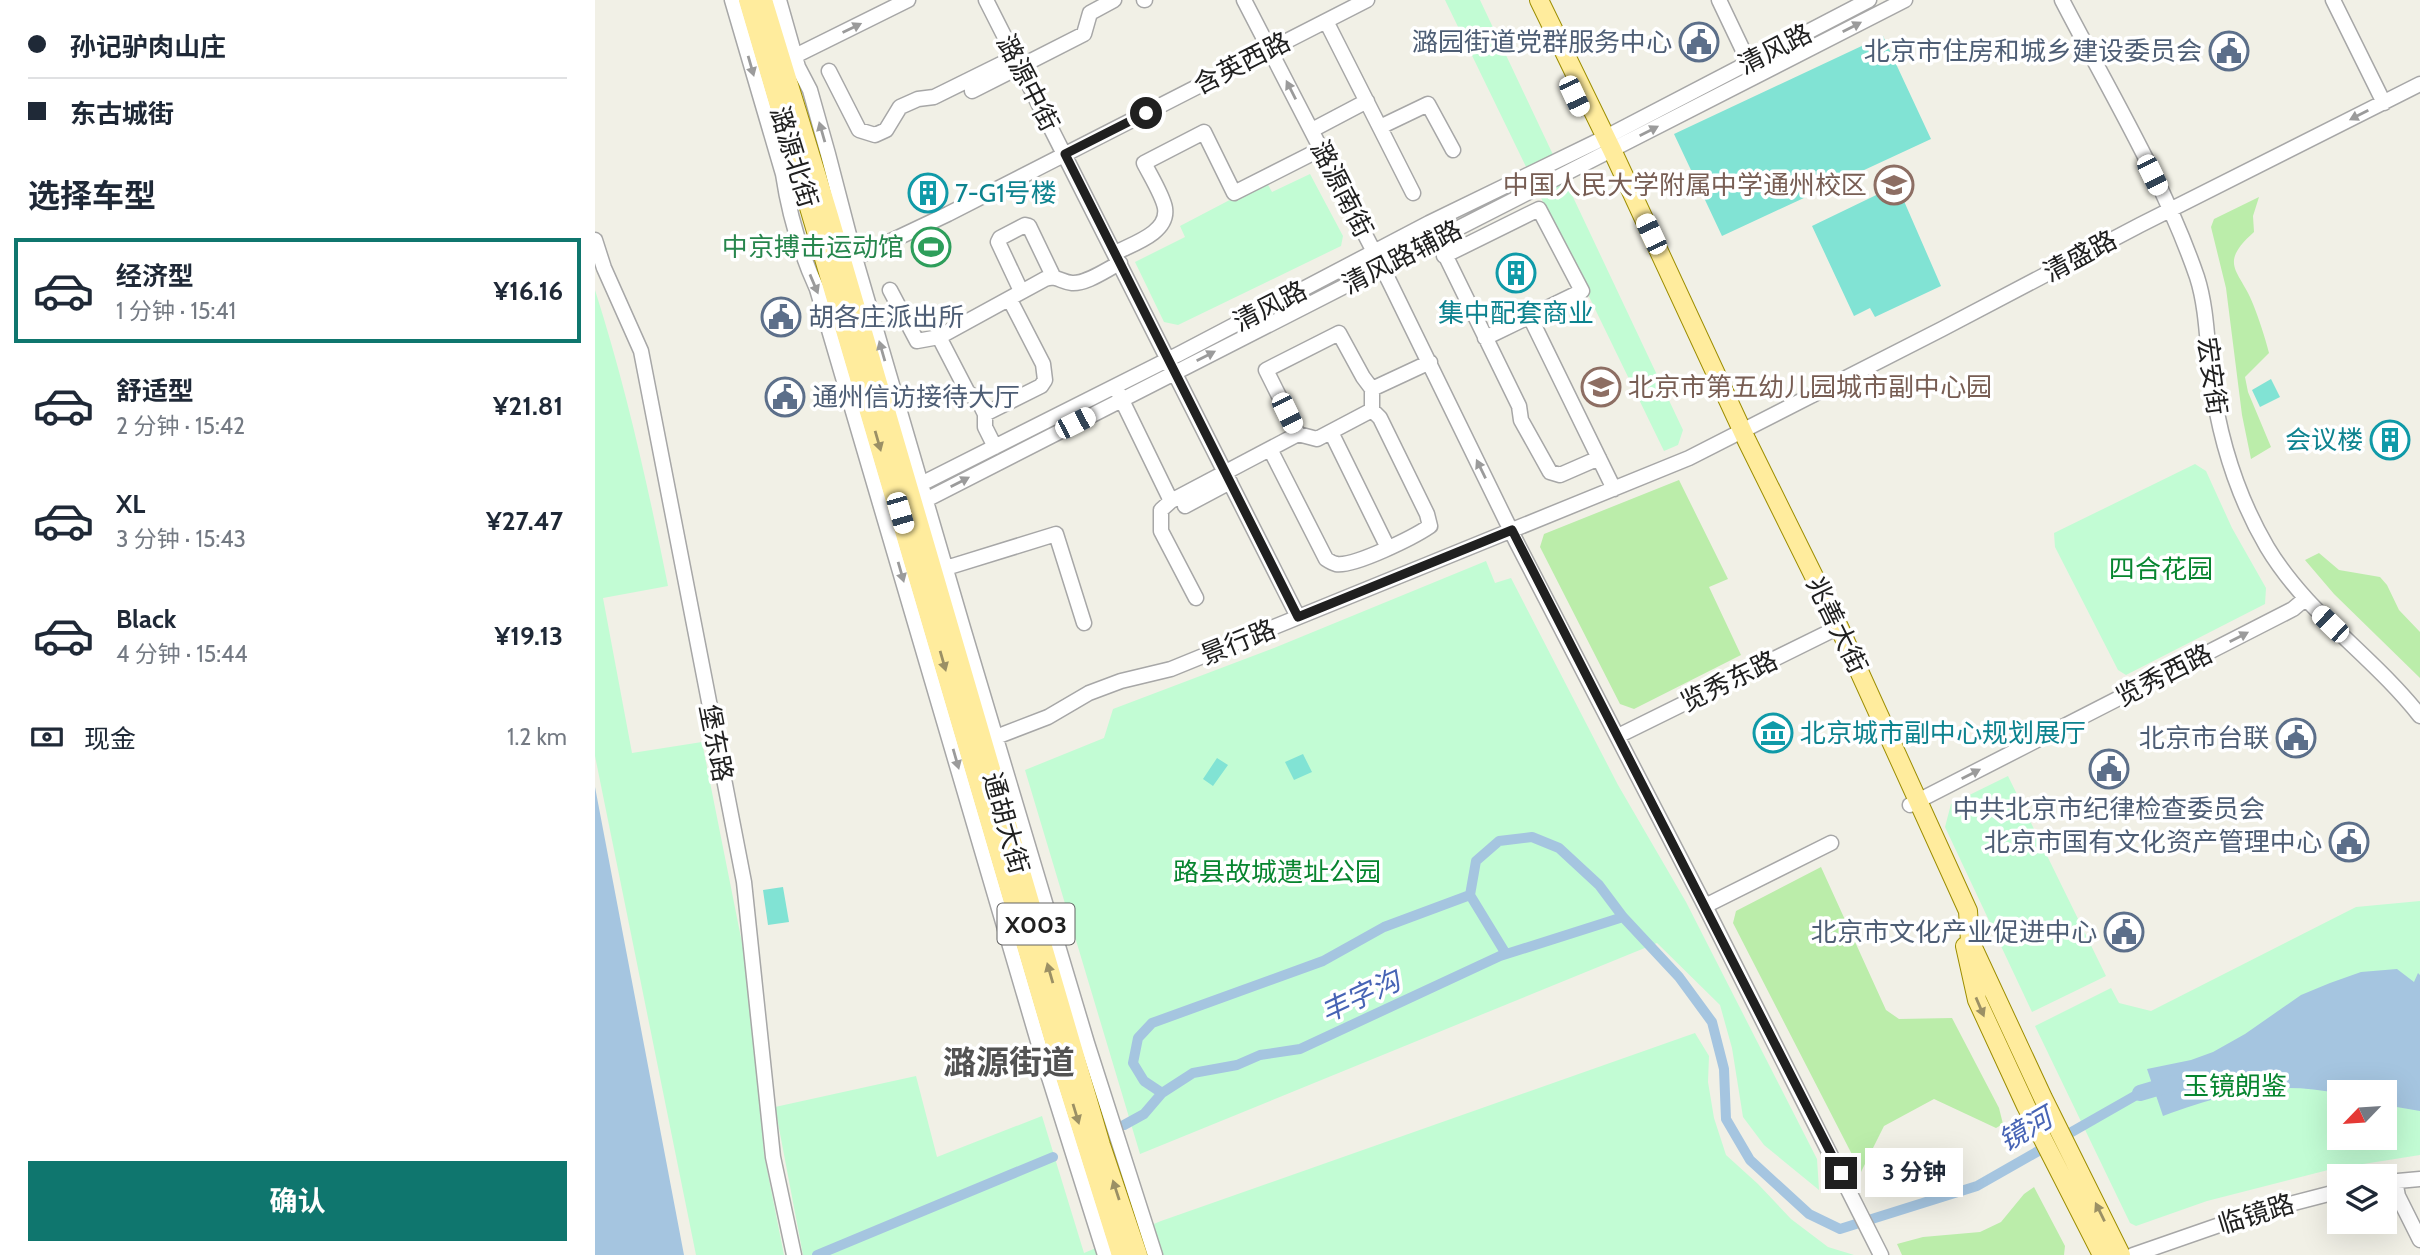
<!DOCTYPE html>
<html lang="zh">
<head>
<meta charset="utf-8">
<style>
	body { margin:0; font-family:Cabin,"Noto Sans SC",sans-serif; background:#f6f6f7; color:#1f2937; height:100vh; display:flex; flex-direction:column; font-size:26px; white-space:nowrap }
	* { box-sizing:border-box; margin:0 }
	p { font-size:23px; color:#747a83 }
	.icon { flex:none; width:38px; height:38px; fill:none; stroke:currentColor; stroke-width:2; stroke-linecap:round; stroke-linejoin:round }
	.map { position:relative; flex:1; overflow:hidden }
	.panel { display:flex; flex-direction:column; background:#fff; width:595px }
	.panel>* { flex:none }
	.guide { display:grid; align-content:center; height:154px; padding:0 28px; background:#fff }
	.needle { width:46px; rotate:245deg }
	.fabs { position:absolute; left:1732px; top:1080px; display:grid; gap:14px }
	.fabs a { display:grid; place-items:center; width:70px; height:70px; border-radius:0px; background:#fff; box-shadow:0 7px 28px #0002; font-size:35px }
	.end { position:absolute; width:32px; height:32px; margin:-16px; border:9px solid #202020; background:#fff; box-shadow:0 0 0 4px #fff }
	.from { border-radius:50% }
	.bubble { position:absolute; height:49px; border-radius:0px; background:#fff; box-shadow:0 7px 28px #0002; font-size:23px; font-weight:700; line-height:49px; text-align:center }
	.car { position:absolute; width:21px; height:42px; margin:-21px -10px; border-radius:9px; box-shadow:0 0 5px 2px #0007; background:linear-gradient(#fff 24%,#345 0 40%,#fff 0 76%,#345 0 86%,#fff 0) }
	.guide b { display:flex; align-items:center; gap:24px; height:66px; font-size:26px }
	.guide b+b { border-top:2px solid #e0e1e3 }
	.guide i { width:18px; height:18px; background:#1f2937 }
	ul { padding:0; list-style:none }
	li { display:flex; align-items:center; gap:21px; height:105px; margin:0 14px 10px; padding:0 14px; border:4px solid transparent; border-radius:0px }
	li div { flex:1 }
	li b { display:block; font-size:26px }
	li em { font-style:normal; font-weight:700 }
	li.active { border-color:#0f766e }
	li>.icon { width:63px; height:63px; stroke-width:1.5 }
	h2 { padding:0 28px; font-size:32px; line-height:84px }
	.pay { display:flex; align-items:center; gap:18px; height:77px; padding:0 28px; font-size:26px }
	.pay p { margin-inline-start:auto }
	.action { display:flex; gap:14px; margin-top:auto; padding:14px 28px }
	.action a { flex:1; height:80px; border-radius:0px; background:#0f766e; color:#fff; font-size:28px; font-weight:700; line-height:80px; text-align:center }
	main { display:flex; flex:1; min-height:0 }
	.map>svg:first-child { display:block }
</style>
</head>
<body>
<main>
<section class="panel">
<div class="guide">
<b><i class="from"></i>孙记驴肉山庄</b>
<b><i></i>东古城街</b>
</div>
<h2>选择车型</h2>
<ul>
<li class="active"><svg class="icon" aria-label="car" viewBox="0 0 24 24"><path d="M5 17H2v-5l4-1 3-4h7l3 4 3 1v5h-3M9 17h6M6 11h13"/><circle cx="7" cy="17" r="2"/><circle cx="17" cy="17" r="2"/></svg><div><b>经济型</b><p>1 分钟 · 15:41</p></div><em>¥16.16</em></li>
<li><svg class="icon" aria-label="car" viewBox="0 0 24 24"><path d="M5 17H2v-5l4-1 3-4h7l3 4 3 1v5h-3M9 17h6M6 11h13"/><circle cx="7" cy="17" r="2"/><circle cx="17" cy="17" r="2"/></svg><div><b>舒适型</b><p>2 分钟 · 15:42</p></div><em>¥21.81</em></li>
<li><svg class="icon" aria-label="car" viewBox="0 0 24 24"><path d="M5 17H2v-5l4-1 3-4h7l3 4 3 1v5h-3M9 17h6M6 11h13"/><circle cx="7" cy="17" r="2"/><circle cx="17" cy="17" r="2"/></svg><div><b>XL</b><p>3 分钟 · 15:43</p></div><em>¥27.47</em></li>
<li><svg class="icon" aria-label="car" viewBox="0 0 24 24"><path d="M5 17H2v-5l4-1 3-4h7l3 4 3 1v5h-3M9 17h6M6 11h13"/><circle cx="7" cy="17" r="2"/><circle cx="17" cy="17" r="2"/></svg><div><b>Black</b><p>4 分钟 · 15:44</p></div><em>¥19.13</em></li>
</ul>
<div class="pay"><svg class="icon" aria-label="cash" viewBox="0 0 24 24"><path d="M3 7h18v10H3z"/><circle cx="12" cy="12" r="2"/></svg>现金<p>1.2 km</p></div>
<div class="action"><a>确认</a></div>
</section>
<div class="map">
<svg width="1825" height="1255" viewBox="0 0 1825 1255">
	<rect width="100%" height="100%" fill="#f1f0e6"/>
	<!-- grass -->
	<path fill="#bbedaa" d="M1664,197L1658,216L1659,232C1622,265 1645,270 1658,304C1664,319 1670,337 1674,353L1650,377L1653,392L1676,447L1656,459L1647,415L1631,288L1616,227L1619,219Z
		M1084,480L1133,579L1114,587L1146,655L1039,709L1025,704L945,547L949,534Z
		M1724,553L1744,570L1785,577L1792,585L1804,610L1825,632V678L1739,594L1710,560Z
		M1226,867L1291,1010L1304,1019L1357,1018L1404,1108L1408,1124L1401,1128L1339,1099L1289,1126L1266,1172L1138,923L1141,911Z
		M1439,1187L1470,1246L1469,1255H1307L1302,1244L1328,1237L1385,1232L1406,1222L1429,1194Z"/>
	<!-- park -->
	<path fill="#c2fcd4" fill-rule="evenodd" d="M850,0H885L1088,430L1083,445L1069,451Z
		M715,174L748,236L746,246L583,325L569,322L540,262L590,237L585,226L671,181L677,192Z
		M0,290C31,387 53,486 73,586L8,598L37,753L107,742L153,973L169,1154L189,1255H101L0,756Z
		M1600,464L1611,471L1637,528L1671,588L1670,604L1531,675L1523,670L1460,547L1459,533Z
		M891,561L900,583L916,578L1023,785L1091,902L1222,1159L1224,1190L1169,1145L1148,1117L1137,1048L1125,1005L1062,943L545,1154L430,770L509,738L518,709L679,648Z
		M1413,776L1511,976L1437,1012L1350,827L1356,804Z
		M1825,901V1155L1737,1169L1612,1201L1541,1226L1535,1223L1440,1026L1516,988L1524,1003L1556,1011L1761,907ZM1745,1092H1790V1138H1745Z
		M1100,1033L1114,1056L1113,1082L1119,1118L1131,1155L1163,1184L1196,1219L1233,1247L1259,1255H208L180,1107L321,1076L342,1157L447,1116L489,1253L566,1221Z"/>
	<!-- pitch -->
	<path fill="#81e3d4" d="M1288,36L1336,139L1127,236L1079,134Z
		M1302,185L1346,286L1280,317L1275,308L1259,316L1217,226Z
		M1676,379L1685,397L1665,407L1657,390Z
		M708,754L717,772L699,780L690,762Z
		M622,758L633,765L618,786L608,779Z
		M188,887L194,922L173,925L168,890Z"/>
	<!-- water -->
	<path fill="#a5c5e0" d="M0,787L89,1255H0Z
		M1802,969L1819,982L1823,973L1825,975V1111L1790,1105V1092H1745V1094C1680,1079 1628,1094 1568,1116L1552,1069L1596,1060L1618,1052L1650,1034L1706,995L1735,983L1766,972Z"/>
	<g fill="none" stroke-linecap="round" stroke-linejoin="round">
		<!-- canal -->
		<path stroke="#a5c5e0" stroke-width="10" d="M875,895L881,861L904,841L937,837L964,848L1004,885L1028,917L1084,977L1117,1022L1129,1069L1131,1119L1155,1160L1214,1214L1245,1229L1382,1186L1545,1093
			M567,1093L549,1081L538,1063L543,1038L557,1023L728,961L789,927L875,895L911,954
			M529,1125L549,1114L567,1093L598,1073L642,1065L665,1055L705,1049L905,956L1028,917
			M222,1255L458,1157"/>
		<!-- river -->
		<path stroke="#a5c5e0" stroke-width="16" d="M1545,1093L1579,1083"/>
		<defs>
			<path id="minor" d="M137,0L188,174C194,214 205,252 222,289L447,1055L510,1255
				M184,0L203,67L215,90L233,154L260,258L368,628L492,1043L560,1255
				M391,0L703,617
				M549,0H550
				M649,0L794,281L921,541L1110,906L1286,1255
				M1124,0L1154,63
				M1467,0C1513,89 1569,181 1602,277C1612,308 1612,344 1616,377C1624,437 1641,494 1672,547C1712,614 1778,656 1825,716
				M1738,0L1789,103
				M731,21L818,193
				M200,56L313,0
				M234,71L264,130L280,135L291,130L305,107L323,99L339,97L420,57
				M377,91L489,34L495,13L519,0
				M785,127L833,104L858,150
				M717,130L772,101
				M838,230L924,406L926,420L955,472L965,475L1004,458
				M0,240L9,268L46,351L149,882L178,1157L199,1255
				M520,253C537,244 574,233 570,208C568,196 555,175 549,163L609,132L639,193L726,149
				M849,256L944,209L987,291L890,338
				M260,258L353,214L772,0
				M295,290L322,341L344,337L450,279C462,275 466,282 477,283C492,284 512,269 525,263
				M426,291L403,242L405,238L430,225L434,226L458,276
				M935,317L1019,489
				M344,337L372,391L385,404L390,414V427L400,447
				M523,392L576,501
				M390,414L446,386L450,380L448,364L415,300
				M736,432L793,548
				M703,434L671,370L744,333L768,377L777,389
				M675,449L731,559C734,561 737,563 741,564C759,567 819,537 835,526L832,514L785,418L777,410
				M318,488L584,354L834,223L1011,137L1274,0
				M325,503L1310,0
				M590,506L635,482
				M351,568L461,534L489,623
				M601,598L566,531V510L576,501L703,434L722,439L777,410V389L835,362
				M1023,736L1244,627
				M382,753L401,737L453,717L494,693L526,681L576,669L1094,458L1347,329L1545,225L1825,84
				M1315,805L1698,609L1710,599
				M1110,906L1236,843
				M1800,1181L1803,1196L1825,1240
				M1792,1182L1825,1179
				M1538,1255L1656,1214L1745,1191"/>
			<path id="major" d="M153,0L462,1051L526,1255
				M168,0L234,216L506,1145L543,1255
				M944,0L1017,150L1152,441L1244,627L1373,911L1375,941L1448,1098L1526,1255
				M1370,946L1382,1000L1431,1106L1507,1255"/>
		</defs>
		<!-- minor casing -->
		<use href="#minor" stroke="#a7a7a7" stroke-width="17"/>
		<!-- major casing -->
		<use href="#major" stroke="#9c8d00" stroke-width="20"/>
		<!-- minor -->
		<use href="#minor" stroke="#fff" stroke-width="14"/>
		<!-- major -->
		<use href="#major" stroke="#ffec9d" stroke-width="18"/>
	</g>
	<!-- one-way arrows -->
	<defs><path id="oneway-solid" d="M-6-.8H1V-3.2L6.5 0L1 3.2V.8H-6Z" transform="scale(1.75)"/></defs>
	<g fill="#9b9b9b">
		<use href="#oneway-solid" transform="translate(1257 27) rotate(-27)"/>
		<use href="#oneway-solid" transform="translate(257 28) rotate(-26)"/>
		<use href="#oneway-solid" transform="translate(156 66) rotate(74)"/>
		<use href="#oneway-solid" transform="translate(696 90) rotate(-117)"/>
		<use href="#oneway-solid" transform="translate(1764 115) rotate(153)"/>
		<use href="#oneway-solid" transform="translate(1054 131) rotate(-27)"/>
		<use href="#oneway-solid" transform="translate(227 132) rotate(-106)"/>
		<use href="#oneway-solid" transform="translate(219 284) rotate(67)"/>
		<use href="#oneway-solid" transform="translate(287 351) rotate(-106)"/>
		<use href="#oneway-solid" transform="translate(611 356) rotate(-27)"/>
		<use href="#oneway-solid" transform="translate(886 469) rotate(-116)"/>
		<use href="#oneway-solid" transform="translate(365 482) rotate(-27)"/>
		<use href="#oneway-solid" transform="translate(306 572) rotate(74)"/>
		<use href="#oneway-solid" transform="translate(1644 637) rotate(-27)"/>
		<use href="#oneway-solid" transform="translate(361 759) rotate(74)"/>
		<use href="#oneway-solid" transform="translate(1376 774) rotate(-27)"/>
	</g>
	<g fill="#9b9065">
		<use href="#oneway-solid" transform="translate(283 441) rotate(74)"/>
		<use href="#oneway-solid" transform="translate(348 661) rotate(74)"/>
		<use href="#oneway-solid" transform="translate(455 973) rotate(-106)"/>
		<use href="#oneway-solid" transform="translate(1385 1007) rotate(67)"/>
		<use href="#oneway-solid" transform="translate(481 1114) rotate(73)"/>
		<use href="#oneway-solid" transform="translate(521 1190) rotate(-108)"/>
		<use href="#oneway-solid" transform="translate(1505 1212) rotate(-116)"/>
	</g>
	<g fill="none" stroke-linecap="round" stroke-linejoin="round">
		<!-- route -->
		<path stroke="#202020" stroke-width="9" d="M551,113L470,154L703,617L917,530L1246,1173"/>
	</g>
	<!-- icons -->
	<defs>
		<symbol id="civic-ring" viewBox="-11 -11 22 22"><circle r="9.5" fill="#fff" stroke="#5c6f8a" stroke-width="1.5"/><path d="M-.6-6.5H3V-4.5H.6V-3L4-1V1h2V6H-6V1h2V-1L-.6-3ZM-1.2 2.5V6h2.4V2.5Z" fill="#5c6f8a"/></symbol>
		<symbol id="school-ring" viewBox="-11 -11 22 22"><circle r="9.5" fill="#fff" stroke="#8d6e63" stroke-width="1.5"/><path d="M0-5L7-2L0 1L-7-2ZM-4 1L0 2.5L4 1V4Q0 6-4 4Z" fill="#8d6e63"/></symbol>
		<symbol id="building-ring" viewBox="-11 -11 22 22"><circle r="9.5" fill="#fff" stroke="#0f9aa8" stroke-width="1.5"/><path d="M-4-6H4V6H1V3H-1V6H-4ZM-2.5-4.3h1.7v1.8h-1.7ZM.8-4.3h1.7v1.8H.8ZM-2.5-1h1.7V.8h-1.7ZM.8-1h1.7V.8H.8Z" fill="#0f9aa8"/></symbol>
		<symbol id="stadium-ring" viewBox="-11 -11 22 22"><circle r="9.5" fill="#fff" stroke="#2e9e5b" stroke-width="1.5"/><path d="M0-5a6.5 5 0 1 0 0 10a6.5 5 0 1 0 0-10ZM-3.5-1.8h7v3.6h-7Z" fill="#2e9e5b"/></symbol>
		<symbol id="museum-ring" viewBox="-11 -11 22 22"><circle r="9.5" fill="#fff" stroke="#0f9aa8" stroke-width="1.5"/><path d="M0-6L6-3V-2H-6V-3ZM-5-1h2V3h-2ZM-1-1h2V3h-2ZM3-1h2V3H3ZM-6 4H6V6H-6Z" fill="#0f9aa8"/></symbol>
	</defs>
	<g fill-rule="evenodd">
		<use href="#civic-ring" x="1082" y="20" width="44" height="44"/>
		<use href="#civic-ring" x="1612" y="29" width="44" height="44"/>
		<use href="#school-ring" x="1277" y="163" width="44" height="44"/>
		<use href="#building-ring" x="311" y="171" width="44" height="44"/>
		<use href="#stadium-ring" x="314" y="225" width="44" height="44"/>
		<use href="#building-ring" x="899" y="251" width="44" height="44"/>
		<use href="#civic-ring" x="164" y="295" width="44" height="44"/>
		<use href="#school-ring" x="984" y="365" width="44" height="44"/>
		<use href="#civic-ring" x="168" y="375" width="44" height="44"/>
		<use href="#building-ring" x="1773" y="418" width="44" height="44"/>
		<use href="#museum-ring" x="1156" y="711" width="44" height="44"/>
		<use href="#civic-ring" x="1679" y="716" width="44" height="44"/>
		<use href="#civic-ring" x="1492" y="747" width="44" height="44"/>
		<use href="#civic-ring" x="1732" y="820" width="44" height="44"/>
		<use href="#civic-ring" x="1507" y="910" width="44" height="44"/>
	</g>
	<g text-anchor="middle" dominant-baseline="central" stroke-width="7" stroke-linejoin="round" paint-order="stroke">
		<!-- shield labels -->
		<rect fill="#fff" stroke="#636363" stroke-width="2" x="402.5" y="903.5" width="77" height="41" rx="5"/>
		<g font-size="24" font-weight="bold" fill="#202020">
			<text x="441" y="924">X003</text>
		</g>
		<!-- service labels -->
		<g font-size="26" fill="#4e5e75" stroke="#fff" text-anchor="end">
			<text x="1077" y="42">潞园街道党群服务中心</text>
			<text x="1607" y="51">北京市住房和城乡建设委员会</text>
			<text x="213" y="317" text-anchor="start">胡各庄派出所</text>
			<text x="217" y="397" text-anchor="start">通州信访接待大厅</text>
			<text x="1674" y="738">北京市台联</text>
			<text x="1514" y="809" text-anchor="middle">中共北京市纪律检查委员会</text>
			<text x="1727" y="842">北京市国有文化资产管理中心</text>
			<text x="1502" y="932">北京市文化产业促进中心</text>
		</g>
		<!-- street labels -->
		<g font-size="26" fill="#202020" stroke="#fff">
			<text transform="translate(1180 49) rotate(-27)">清风路</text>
			<text transform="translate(647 63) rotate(-27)">含英西路</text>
			<text transform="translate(433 83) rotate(63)">潞源中街</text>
			<text transform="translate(199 157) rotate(73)">潞源北街</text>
			<text transform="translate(747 189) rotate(63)">潞源南街</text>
			<text transform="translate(1485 256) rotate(-28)">清盛路</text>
			<text transform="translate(807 257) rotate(-27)">清风路辅路</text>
			<text transform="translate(675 306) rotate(-27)">清风路</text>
			<text transform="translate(1617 376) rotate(82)">宏安街</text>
			<text transform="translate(1242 625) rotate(64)">兆善大街</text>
			<text transform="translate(643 642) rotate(-22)">景行路</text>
			<text transform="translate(1569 675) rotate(-27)">览秀西路</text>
			<text transform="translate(1134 681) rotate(-26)">览秀东路</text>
			<text transform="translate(121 743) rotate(79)">堡东路</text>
			<text transform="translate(411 823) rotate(74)">通胡大街</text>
			<text transform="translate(1661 1214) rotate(-17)">临镜路</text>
		</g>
		<!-- education labels -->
		<g font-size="26" fill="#785e54" stroke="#fff" text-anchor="end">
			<text x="1272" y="185">中国人民大学附属中学通州校区</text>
			<text x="1033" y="387" text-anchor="start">北京市第五幼儿园城市副中心园</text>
		</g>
		<!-- culture labels -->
		<g font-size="26" fill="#0d838f" stroke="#fff" text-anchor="start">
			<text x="360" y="193">7-G1号楼</text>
			<text x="921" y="313" text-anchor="middle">集中配套商业</text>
			<text x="1768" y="440" text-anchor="end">会议楼</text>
			<text x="1205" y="733">北京城市副中心规划展厅</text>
		</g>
		<!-- leisure labels -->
		<g font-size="26" fill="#27864d" stroke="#fff" text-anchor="end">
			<text x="309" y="247">中京搏击运动馆</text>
		</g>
		<!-- park labels -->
		<g font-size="26" fill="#07852f" stroke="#fff">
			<text x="1566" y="569">四合花园</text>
			<text x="682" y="872">路县故城遗址公园</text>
			<text x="1640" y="1086">玉镜朗鉴</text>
		</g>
		<!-- water labels -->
		<g font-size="28" font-style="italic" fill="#4764b5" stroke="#fff">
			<text transform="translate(765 996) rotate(-25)">丰字沟</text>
			<text transform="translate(1430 1129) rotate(-30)">镜河</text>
		</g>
		<!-- district labels -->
		<g font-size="33" font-weight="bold" fill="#535353" stroke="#fff">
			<text x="414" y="1062">潞源街道</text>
		</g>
	</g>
</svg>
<div class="fabs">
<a><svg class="needle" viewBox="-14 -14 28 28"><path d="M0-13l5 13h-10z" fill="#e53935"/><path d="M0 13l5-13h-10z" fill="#747a83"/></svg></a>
<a><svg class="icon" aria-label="layers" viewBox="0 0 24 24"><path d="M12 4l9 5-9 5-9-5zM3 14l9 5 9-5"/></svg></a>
</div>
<i class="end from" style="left:551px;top:113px"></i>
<i class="end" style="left:1246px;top:1173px"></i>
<div class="bubble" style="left:1270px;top:1148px;width:98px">3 分钟</div>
<i class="car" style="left:979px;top:96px;rotate:155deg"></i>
<i class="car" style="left:1557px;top:175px;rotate:154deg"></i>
<i class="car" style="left:1056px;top:234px;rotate:335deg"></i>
<i class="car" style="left:692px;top:413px;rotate:154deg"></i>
<i class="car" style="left:480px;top:423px;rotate:63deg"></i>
<i class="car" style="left:305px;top:513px;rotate:164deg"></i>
<i class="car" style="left:1735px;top:624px;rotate:314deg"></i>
</div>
</main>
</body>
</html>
